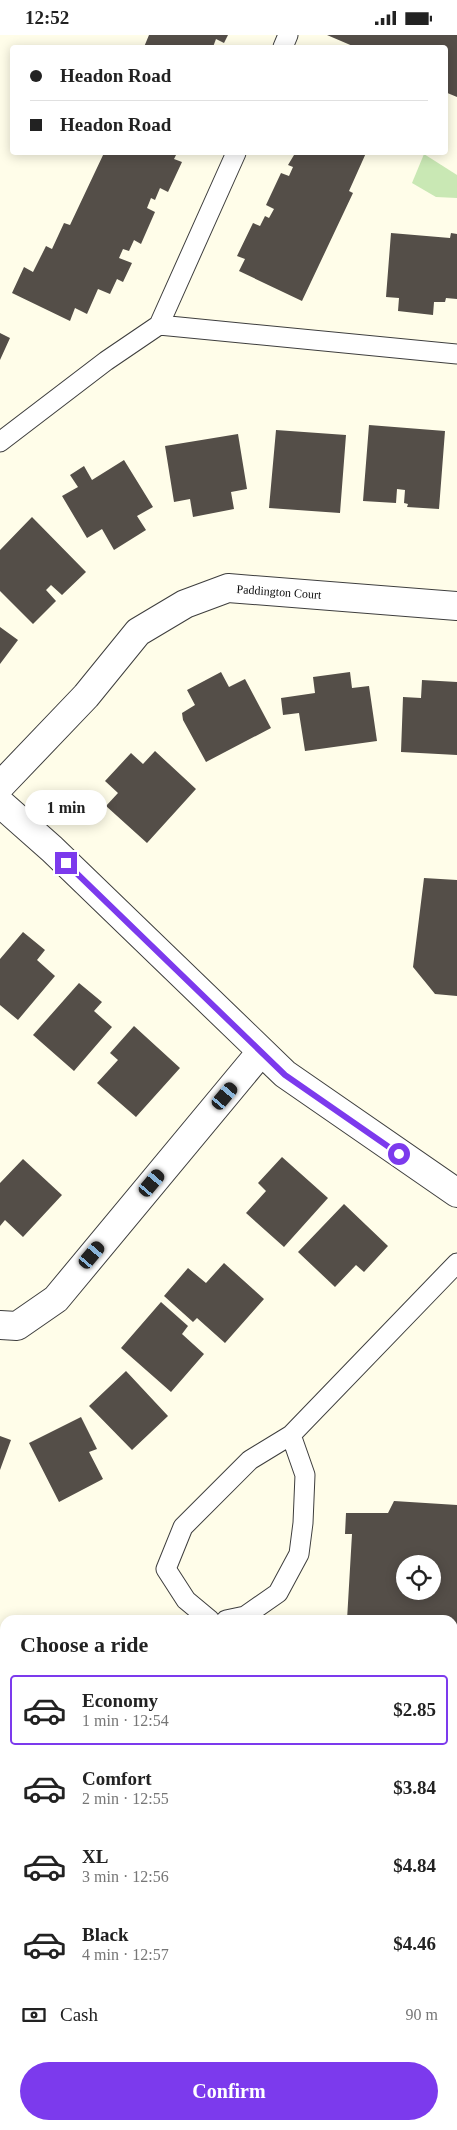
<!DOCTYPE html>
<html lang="en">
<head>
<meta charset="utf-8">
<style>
	body { margin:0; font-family:"Times New Roman",serif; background:#f2f2f2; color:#222; height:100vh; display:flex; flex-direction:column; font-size:19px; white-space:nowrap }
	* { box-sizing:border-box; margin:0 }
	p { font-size:16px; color:#767676 }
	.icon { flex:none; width:28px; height:28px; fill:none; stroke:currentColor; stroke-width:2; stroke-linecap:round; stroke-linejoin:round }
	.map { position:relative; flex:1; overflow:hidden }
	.side { position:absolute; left:0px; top:1580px; width:458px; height:515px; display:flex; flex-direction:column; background:#fff; border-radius:15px 15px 0 0; box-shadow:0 2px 12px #0003 }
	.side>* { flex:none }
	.banner { position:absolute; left:10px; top:10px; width:438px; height:110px; border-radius:5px; box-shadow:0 2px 12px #0003; display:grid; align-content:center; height:110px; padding:0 20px; background:#fff }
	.fabs { position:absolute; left:396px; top:1520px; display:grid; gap:10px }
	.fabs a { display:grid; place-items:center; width:45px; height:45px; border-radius:50%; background:#fff; box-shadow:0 2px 12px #0003; font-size:25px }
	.end { position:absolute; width:22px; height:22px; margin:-11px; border:6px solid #7c3aed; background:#fff; box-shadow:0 0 0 2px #fff }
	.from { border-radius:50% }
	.bubble { position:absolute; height:35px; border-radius:18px; background:#fff; box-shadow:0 2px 12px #0003; font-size:16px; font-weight:700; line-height:35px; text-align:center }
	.car { position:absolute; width:15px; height:30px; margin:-15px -8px; border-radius:6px; box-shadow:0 0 4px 1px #0007; background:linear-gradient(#222 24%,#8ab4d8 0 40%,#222 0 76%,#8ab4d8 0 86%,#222 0) }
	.banner b { display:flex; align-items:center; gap:18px; height:48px; font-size:19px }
	.banner b+b { border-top:1px solid #e0e0e0 }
	.banner i { width:12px; height:12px; background:#222 }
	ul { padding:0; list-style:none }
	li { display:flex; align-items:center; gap:15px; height:70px; margin:0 10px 8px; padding:0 10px; border:2px solid transparent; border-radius:5px }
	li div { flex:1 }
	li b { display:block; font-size:19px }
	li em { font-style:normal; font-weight:700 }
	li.current { border-color:#7c3aed }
	li>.icon { width:45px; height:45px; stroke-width:1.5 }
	h2 { padding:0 20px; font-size:22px; line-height:60px }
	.pay { display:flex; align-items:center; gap:12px; height:55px; padding:0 20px; font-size:19px }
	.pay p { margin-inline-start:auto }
	.cta { display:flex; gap:10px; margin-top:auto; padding:10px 20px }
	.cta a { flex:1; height:58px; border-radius:30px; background:#7c3aed; color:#fff; font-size:20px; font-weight:700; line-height:58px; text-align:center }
	.status { display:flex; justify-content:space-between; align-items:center; height:35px; padding:0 25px; background:#fff; direction:ltr }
	.status svg { height:14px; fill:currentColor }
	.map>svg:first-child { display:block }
</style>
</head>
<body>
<div class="status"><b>12:52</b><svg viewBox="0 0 49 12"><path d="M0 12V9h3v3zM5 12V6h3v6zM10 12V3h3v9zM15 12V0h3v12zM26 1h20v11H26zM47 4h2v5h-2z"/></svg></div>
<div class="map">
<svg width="457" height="2095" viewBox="0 0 457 2095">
	<rect width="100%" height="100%" fill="#fffde9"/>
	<!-- green -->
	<path fill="#c9e8b4" d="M424,119L457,140V163L436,162L412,148Z"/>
	<!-- pitch -->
	<path fill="#dcf0c6" d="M0,1895L5,1906V2071L0,2081Z"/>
	<!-- building -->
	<path fill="#544e48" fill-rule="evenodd" d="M149,0H228L224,8L216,4L213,12H144Z
		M327,0H457V62L445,57V12H355Z
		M104,118H177L174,124L182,127L168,157L160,153L155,165L151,163L147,173L155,177L141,209L134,205L129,216L123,214L119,223L132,228L123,247L117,244L110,259L98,254L87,279L75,273L70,286L12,258L24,232L33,237L46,211L52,214L64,188L70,190Z
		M289,118H366L349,156L353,158L302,266L239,236L245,224L237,221L253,188L260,191L265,181L269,183L274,174L266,170L281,138L289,141L293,132L288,130L294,120Z
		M391,198L450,203L451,198L457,199V264L446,263L445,267H434L433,280L398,276L399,263L386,262Z
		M0,298L10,303L0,325Z
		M369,390L445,396L439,474L407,472L408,469L404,468L405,455L397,454L396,468L363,466Z
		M276,395L346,400L340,478L269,473Z
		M238,399L247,454L231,457L234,474L193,482L190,464L174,467L165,411Z
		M124,425L153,472L137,481L146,495L114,515L102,494L87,503L62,461L78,452L70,440L84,431L92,445Z
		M32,482L86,537L62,560L51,550L46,555L56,566L33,589L0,556V515Z
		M0,592L18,605L0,629Z
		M221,637L229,652L245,644L271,693L206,727L183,685L182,678L195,670L187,655Z
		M350,637L352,653L369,651L377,706L305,716L299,678L283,680L281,663L315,658L313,642Z
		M422,645L457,647V720L401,717L403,662L421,663Z
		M155,716L196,754L147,808L106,771L118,758L105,746L131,718L143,729Z
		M424,843L457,845V961L435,959L413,932Z
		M23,897L45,915L37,925L55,941L18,985L0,970V924Z
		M79,948L102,967L94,976L112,992L74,1036L33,1000Z
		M134,991L180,1033L136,1082L97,1048L118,1025L110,1018Z
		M282,1122L328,1163L284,1212L246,1178L266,1156L258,1148Z
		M23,1124L62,1160L23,1202L5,1185L0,1191V1148Z
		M344,1169L388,1211L364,1237L356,1230L335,1252L298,1217Z
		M224,1228L264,1264L225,1308L197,1283L193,1287L164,1261L188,1233L206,1248Z
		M161,1267L188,1291L182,1299L204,1319L171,1357L121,1313Z
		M126,1336L168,1381L132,1415L89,1371Z
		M81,1382L97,1414L89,1417L103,1444L59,1467L29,1408Z
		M0,1401L11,1405L0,1435Z
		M394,1466L457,1470V2093H448L449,2090H452V1585H347L352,1499H345L346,1478H388ZM405,1529H432V1556H405Z"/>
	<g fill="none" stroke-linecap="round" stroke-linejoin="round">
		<defs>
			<path id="service" d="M283,12L288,0
				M159,290L236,118
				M0,407L106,326L159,290L457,319
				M210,1585L186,1565L166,1534L183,1492L250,1425L291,1400L457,1228
				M226,1585L245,1581L278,1558L299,1519L303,1488L305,1440L291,1400"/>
			<path id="minor" d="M0,751L86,661L138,597L185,569L228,553L457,571
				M0,1290L17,1291L56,1264L261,1017"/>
			<path id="tertiary" d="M0,768L52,814L285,1039L457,1158"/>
		</defs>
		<!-- service casing -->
		<use href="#service" stroke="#3e3e3e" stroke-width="21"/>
		<!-- minor casing -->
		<use href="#minor" stroke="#3e3e3e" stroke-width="30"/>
		<!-- tertiary casing -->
		<use href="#tertiary" stroke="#3e3e3e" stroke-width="30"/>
		<!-- service -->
		<use href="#service" stroke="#fff" stroke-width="19"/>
		<!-- minor -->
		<use href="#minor" stroke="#fff" stroke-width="28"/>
		<!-- tertiary -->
		<use href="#tertiary" stroke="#fff" stroke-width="28"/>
	</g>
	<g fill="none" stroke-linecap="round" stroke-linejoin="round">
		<!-- route -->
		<path stroke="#7c3aed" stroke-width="6" d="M66,828L285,1040L399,1119"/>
	</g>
	<g text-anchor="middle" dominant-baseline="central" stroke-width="5" stroke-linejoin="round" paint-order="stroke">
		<!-- street labels -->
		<g font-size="12" fill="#0b0b0b" stroke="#fff">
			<text transform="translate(279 557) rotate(4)">Paddington Court</text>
		</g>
	</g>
</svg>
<div class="fabs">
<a><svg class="icon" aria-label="locate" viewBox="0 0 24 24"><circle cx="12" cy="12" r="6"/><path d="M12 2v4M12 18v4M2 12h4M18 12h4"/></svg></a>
</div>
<i class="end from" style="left:399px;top:1119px"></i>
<i class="end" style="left:66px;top:828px"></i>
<div class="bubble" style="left:25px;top:755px;width:82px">1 min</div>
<i class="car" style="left:225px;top:1061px;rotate:40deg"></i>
<i class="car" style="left:152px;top:1148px;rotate:40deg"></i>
<i class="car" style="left:92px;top:1220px;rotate:40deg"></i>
<div class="banner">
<b><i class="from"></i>Headon Road</b>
<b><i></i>Headon Road</b>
</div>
<section class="side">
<h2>Choose a ride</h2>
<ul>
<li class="current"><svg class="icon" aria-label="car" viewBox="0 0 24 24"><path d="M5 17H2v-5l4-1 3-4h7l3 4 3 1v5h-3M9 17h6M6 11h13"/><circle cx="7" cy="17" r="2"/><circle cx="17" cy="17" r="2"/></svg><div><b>Economy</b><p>1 min · 12:54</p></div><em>$2.85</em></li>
<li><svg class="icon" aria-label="car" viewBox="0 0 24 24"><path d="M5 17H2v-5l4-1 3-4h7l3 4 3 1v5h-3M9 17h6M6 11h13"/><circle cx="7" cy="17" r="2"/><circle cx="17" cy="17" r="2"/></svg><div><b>Comfort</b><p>2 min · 12:55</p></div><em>$3.84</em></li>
<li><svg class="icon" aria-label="car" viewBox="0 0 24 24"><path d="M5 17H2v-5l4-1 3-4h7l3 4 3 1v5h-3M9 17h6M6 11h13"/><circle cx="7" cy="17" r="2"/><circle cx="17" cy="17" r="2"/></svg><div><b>XL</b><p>3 min · 12:56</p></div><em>$4.84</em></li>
<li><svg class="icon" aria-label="car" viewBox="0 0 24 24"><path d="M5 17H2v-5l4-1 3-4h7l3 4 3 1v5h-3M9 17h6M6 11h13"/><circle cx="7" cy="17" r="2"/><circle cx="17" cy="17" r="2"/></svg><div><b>Black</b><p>4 min · 12:57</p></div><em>$4.46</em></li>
</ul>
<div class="pay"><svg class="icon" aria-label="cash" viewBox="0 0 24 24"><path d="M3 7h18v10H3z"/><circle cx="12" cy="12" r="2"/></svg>Cash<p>90 m</p></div>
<div class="cta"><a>Confirm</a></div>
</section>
</div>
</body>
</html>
